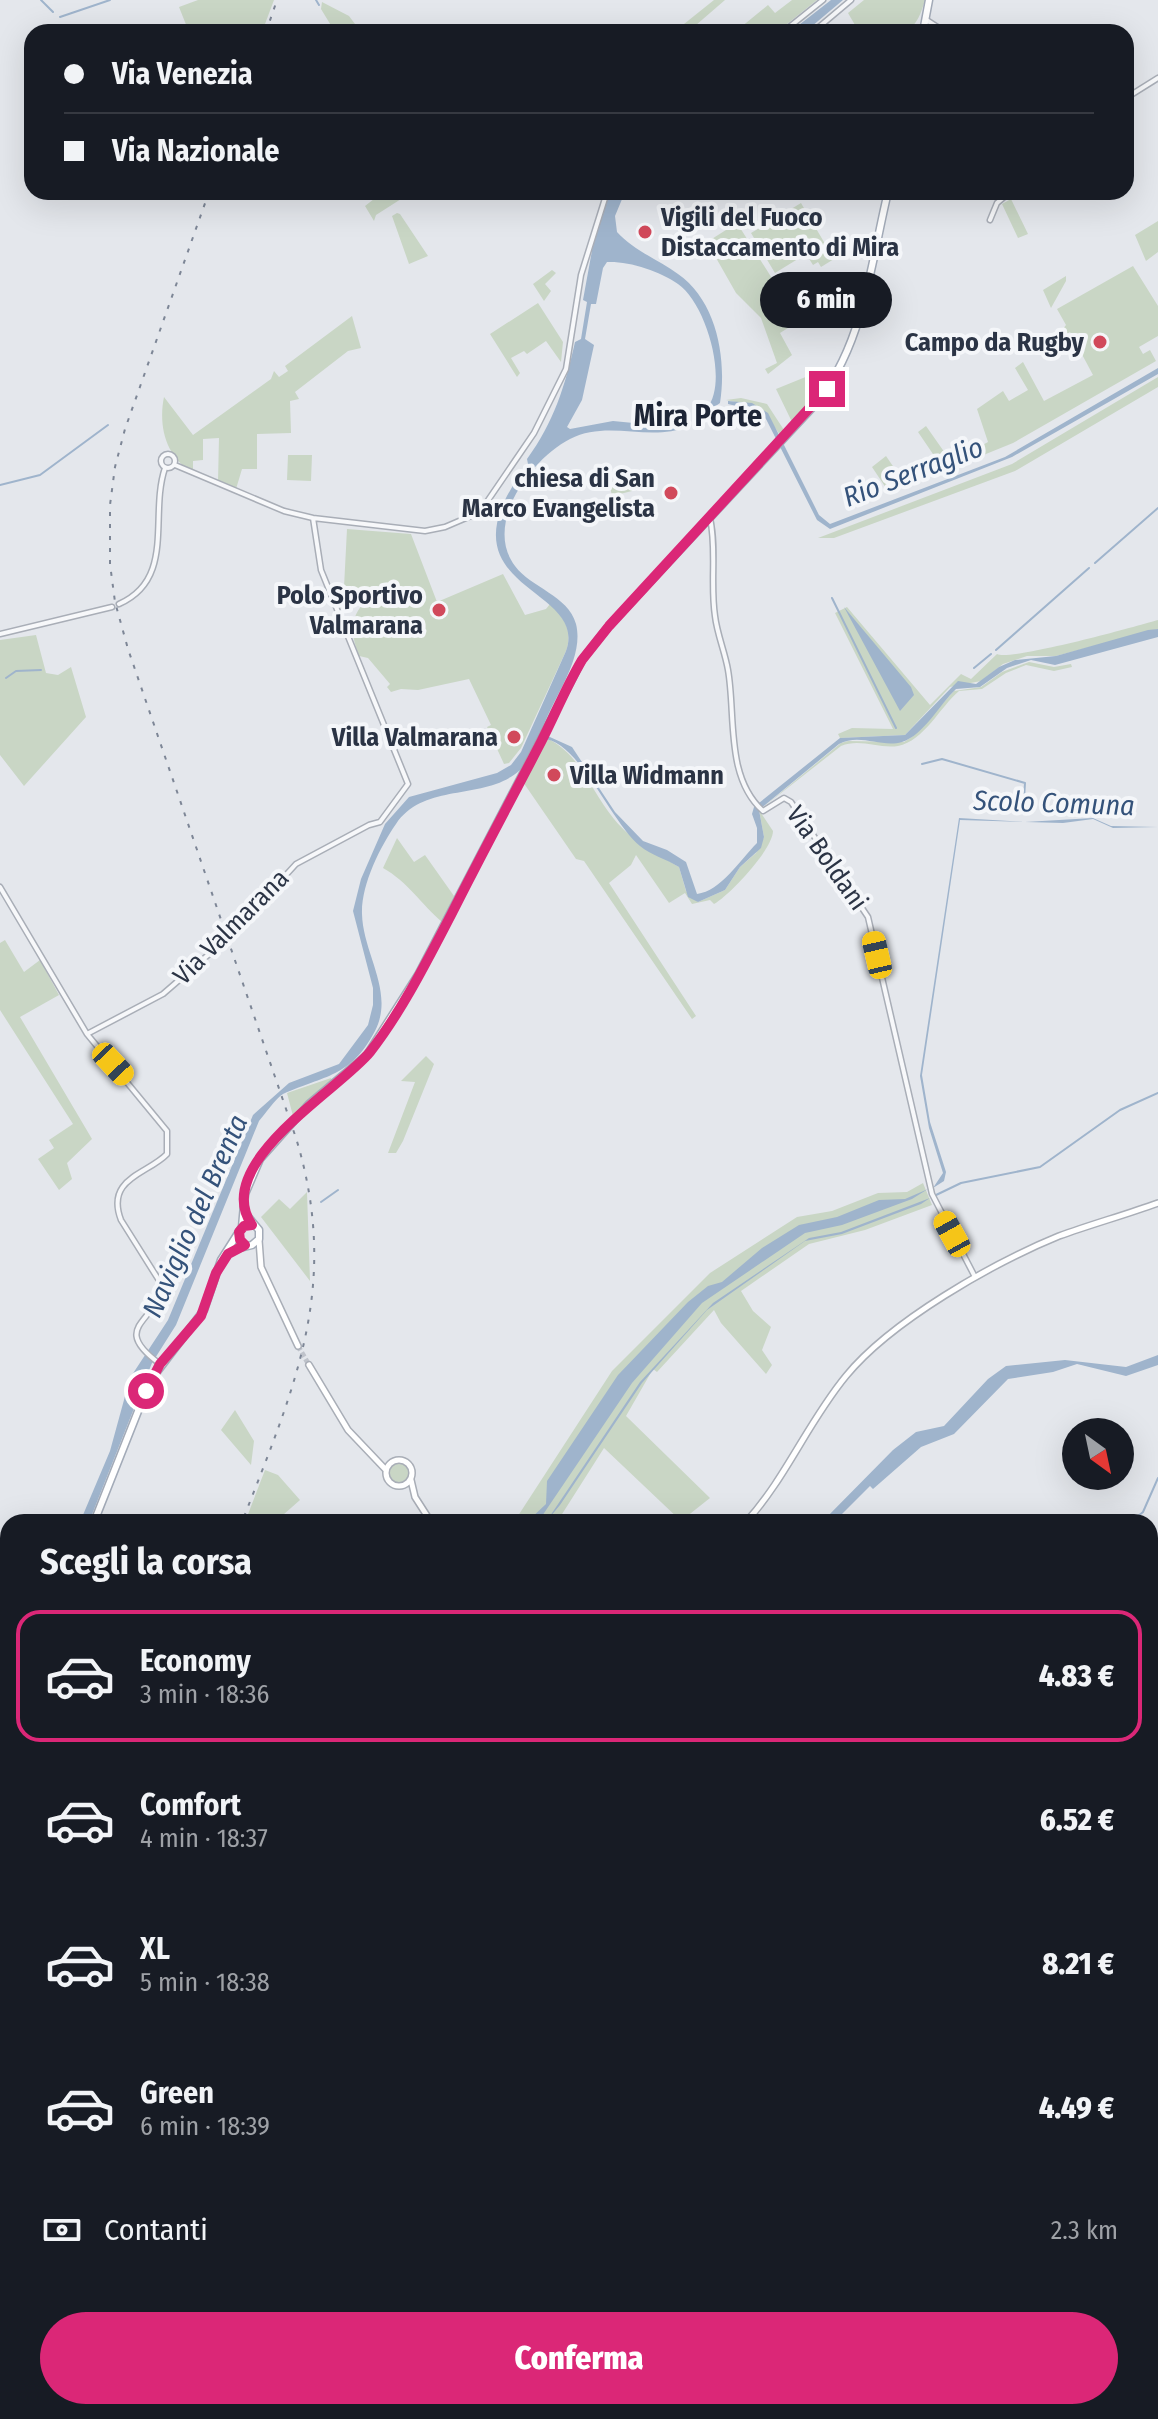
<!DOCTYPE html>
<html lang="it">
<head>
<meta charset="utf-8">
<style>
	body { margin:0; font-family:"Fira Sans Condensed",sans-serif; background:#242831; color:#f1f3f6; height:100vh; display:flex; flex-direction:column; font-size:30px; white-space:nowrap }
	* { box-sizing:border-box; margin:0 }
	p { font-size:26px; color:#9ea1a6 }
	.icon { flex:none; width:44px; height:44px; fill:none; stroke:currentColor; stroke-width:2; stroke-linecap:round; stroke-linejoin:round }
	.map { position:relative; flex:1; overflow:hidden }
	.sheet { position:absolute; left:0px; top:1514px; width:1158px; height:906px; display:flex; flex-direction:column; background:#171b24; border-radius:24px 24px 0 0; box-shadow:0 8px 32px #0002 }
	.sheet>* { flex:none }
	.guide { position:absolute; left:24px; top:24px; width:1110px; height:176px; border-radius:24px; box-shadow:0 8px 32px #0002; display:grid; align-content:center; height:176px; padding:0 40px; background:#171b24 }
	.needle { width:52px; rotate:147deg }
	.tools { position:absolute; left:1062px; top:1418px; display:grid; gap:16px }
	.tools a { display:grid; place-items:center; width:72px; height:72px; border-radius:50%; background:#171b24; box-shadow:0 8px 32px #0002; font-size:40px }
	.end { position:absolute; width:36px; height:36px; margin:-18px; border:10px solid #db2777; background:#fff; box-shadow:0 0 0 4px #fff }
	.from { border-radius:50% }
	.bubble { position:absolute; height:56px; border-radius:28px; background:#171b24; box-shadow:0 8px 32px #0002; font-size:26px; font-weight:800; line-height:56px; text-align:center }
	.car { position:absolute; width:24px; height:48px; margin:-24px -12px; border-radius:10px; box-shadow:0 0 6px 2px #0007; background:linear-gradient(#f5c518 24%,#345 0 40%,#f5c518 0 76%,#345 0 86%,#f5c518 0) }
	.guide b { display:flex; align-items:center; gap:28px; height:76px; font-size:30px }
	.guide b+b { border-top:2px solid #363941 }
	.guide i { width:20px; height:20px; background:#f1f3f6 }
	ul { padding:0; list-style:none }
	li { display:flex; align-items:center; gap:24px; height:132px; margin:0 16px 12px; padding:0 24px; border:4px solid transparent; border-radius:24px }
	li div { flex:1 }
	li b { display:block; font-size:30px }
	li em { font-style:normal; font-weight:800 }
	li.active { border-color:#db2777 }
	li>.icon { width:72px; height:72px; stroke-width:1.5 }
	h2 { padding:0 40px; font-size:36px; line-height:96px }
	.pay { display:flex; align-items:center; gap:20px; height:88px; padding:0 40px; font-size:30px }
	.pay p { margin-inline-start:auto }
	.cta { display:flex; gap:16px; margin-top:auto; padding:16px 40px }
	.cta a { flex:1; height:92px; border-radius:48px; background:#db2777; color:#fff; font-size:32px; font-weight:800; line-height:92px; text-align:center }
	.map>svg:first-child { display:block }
</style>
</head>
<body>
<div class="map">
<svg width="1158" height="2419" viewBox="0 0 1158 2419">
	<rect width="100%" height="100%" fill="#e4e7ec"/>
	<!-- green -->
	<path fill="#c9d6c5" d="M198,0H274L262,32H189L179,7Z
		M714,0H725L688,32H674Z
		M792,0H817L777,32H735L768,5L775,13Z
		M864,0H925C913,43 898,32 859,32L848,13Z
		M322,2L349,16L361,32H335L321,9Z
		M383,192H412L376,215L374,221L365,206Z
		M1011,199L1028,234L1018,238L1002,204Z
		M801,203L834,259L821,267L818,262L813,265L806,254L775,273L751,233Z
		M397,213L400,214L428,256L409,264L392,216Z
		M1158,221V252L1146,261L1135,235Z
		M737,223L799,321L780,333L792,355L768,374L765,369L777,363L761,318L736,293L707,242Z
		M1133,266L1158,306V336L1139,347L1143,354L1150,350L1156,361L1013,443L981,456L977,448L988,442L977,409L1003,391L1009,401L1028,390L1015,368L1023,362L1044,401L1093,375L1070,332L1065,335L1062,330L1066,325L1057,309Z
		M552,270L556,273L545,284L551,291L544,301L533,284Z
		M1066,276V281L1051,308L1043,290Z
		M538,303L563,342L561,362L546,341L527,354L524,351L511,358L520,373L517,377L490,334Z
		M352,316L361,348L348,351L295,392L299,399L290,401L291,433L257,434V469H242L236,489L218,481L219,438L203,439V460L193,461V472C166,458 158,426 164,397L193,435L271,379L274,371L279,377L288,371L285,366Z
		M808,376L818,393L792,422L776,389Z
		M1158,377V387L1015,471L834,538H818L1012,464Z
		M741,398L767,404L784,430L780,435L761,407L726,400Z
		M926,426L945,453L935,457L918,432Z
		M288,455H312L311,481L287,480Z
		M886,456L897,472L902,474L911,467L916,482L888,491L872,467Z
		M630,478L632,491L612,496L609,482Z
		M347,529L411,534L437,602L503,574L525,615L546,609L550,604C565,618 573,631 566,651L521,748L509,763L504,764L487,727L491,725L469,679L418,690L401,689L391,692L387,687L390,684L368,658L359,656C350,631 349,619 367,599L363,595L342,611L332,586L344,587Z
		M847,607L930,705L961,674L971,679L997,654C1011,661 1134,627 1158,620V629L1056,656H1027L1003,664L981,681L950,687L905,735L840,738L838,734L852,728L893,729L835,613Z
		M36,635L46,673L58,675L71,667L86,717L24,786L0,755V640Z
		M1029,662L1054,667L1071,664L1072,667L1054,671L1026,665L1006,673L982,689L959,691C940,707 924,741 898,746C879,749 860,738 841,746L762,808L841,743L848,741L904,742L913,736L954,691L981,687L1002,672Z
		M547,738C582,756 590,790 614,819C633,842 654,852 679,867L686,891L698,902L725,890L740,867L756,853L764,837L759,810L773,831C773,849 730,895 714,904L710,900L692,904L685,893L669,903L636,855L631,865L609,883L696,1016L692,1019L584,861L576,859L523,782Z
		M397,838L414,862L425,855L454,896L442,922C421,904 408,882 383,868Z
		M5,940L24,972L40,960L59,995L20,1017L92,1139L67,1163L72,1179L59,1190L38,1159L54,1148L49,1140L73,1124L0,1010V943Z
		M426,1056L434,1064L403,1141L396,1153H388L415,1082L401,1081Z
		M331,1078L333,1082L293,1116L287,1093Z
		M923,1183L932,1205L865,1230L809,1244L741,1291L753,1311L771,1327L762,1350L772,1365L766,1374L721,1323L714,1310L657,1372L653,1369L626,1416L710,1498L681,1521L604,1448L557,1522H514L612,1371L710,1273L797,1217L832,1211L878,1193L907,1192Z
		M307,1192L310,1281L261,1217L279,1199L290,1209Z
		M235,1410L254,1441L251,1465L221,1430Z
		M388 1473a11 11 0 1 1 22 0a11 11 0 1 1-22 0Z
		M265,1470L278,1475L300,1500L275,1522H266L260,1514L256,1522H245Z
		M1158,2317V2399L1150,2409V2318Z
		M927,2412H966L980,2419H923Z
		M1066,2412H1147L1141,2419H1068Z"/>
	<!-- water -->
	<path fill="#9fb4cc" d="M831,0H843L805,32H790Z
		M610,192H625L615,216L617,232C633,250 659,260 678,274C717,301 727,359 720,403L710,410L707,408C729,382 706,303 678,284C660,271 629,261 607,262L603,268L596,304H591L585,339L594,345L582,400L567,427L570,429L613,421L654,425L685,420L689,426C650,443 609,419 570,439C531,459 483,524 515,566C531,588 568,595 576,624C585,660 551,700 541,733L572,747L615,812L643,841L667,850L686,862L697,894C721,891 740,860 757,843V828L752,814L754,807L840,738L905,735L958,681L976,684L999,667L1015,660L1056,656L1148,630L1158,629V637L1055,665L1031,660L1007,668L980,687L956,689C939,705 924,735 902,742C881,748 860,733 839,744L759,810L764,837L761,848L740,867L725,890L698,902L688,897L679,867C666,859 651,855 640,846C610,822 577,735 539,739C534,749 528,763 520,770C485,802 425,781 396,824C380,847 361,885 362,914C363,954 395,992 375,1031C350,1078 325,1075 283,1094C276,1098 265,1114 259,1121L176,1325L152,1363L89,1522H80L110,1451L130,1378L168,1320L253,1115L289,1083L339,1064L368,1025L373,1005V988L353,911L361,879L385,824L409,797L497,773L511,765L521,752L566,651C590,584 430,591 528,464L527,459C554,422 565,386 575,342L581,339L587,302L583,300L593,245Z
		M1158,368V374L1012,457L830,529L817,520L766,419L757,411L728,404V401L752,403L768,413L819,515L830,524L1005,457Z
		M844,607L911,687L914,695L900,711Z
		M959,818L1025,822L1093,818L1111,826L1158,827L1113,828L1093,819L1063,823L960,820L922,1075L930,1122L946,1172L944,1181L933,1188L943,1173L929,1128L920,1076Z
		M928,1189L912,1199L842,1225L805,1233L702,1303L632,1383L538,1522H527L546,1504L547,1481L618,1375L688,1302L708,1286L722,1282L762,1248L799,1225L837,1217L879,1200L905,1199Z
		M930,1198L921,1204L842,1234L805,1241L707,1310L642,1383L560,1505L546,1522L640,1382L713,1303L809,1238L841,1232Z
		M1158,1355V1365L1126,1376L1077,1364L1053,1372L1008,1379L954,1434L921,1447L873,1489L870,1486L834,1522H822L893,1450L916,1432L944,1426L988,1379L1006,1366L1065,1360L1126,1367Z
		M1150,1550L1158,1568V1610L1150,1592Z"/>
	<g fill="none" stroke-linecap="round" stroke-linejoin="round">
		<!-- stream -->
		<path stroke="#9fb4cc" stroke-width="2" d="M41,0L53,12
			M316,0L319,5
			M60,17L110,0
			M0,485L40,475L108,425
			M1095,563L1158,508
			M832,598L896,728
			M996,650L1089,568
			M974,668L991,654
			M6,678L16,671L41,670
			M922,764L942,759L1025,783L1023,814
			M934,1196L961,1183L1040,1167L1120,1110L1158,1093
			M321,1202L338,1190
			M557,1520L559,1522
			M1131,1522L1143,1512L1158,1478
			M1150,1748L1158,1746
			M373,2419L379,2412"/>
		<!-- secondary-tunnel -->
		<path stroke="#bfc3cb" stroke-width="5" stroke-dasharray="5 2.5" stroke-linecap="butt" d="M298,1346L309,1365"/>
		<defs>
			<path id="tertiary" d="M925,19L945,32
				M926,25L936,32
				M783,32L823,0
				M813,32L851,0
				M1126,98L1158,78
				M990,220L997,203L1010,192
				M161 461a7 7 0 1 1 14 0a7 7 0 1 1-14 0Z
				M175,465L284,511L313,518L425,531L445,527L480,512L534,433L566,369L581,275L607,192
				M710,518C717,550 710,583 715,616C717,634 725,652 728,670C736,715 725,777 763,811L784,798L791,802L868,917L932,1194L975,1277
				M119,604C176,579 149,515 165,468
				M0,634L112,607
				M0,887L87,1034L167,1131V1154C148,1174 105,1178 121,1220L160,1282C162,1323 106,1324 160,1364
				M87,1034L163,994L230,936L296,864L369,825L380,822L408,784L321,570L313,518
				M1150,1895L1158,1908
				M1150,1984L1158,1978
				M0,2010L8,2026
				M152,2412L155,2419"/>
			<path id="secondary" d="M259,1240L261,1267L298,1346
				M309,1365L348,1430L386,1470
				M386 1473a13 13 0 1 1 26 0a13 13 0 1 1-26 0Z
				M411,1480L415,1497L431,1522
				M746,1522C786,1478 808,1422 846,1376C891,1321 993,1263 1059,1236C1092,1224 1125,1215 1158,1203
				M971,2412L986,2419"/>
			<path id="primary" d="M923,32L929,0
				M232,1250L252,1245L259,1239V1230L244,1212
				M94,1522L150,1381L204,1310L221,1260L242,1227L245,1194L260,1159L309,1104L367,1055L418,975L582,660L609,626L813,407C864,347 870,266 888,192
				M0,1752L8,1732"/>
			<path id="motorway" d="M1150,1712L1158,1703
				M1150,1725L1158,1716
				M388,2419L393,2412
				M487,2419L489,2412
				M497,2419L498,2412
				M531,2419L537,2412
				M539,2419L546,2412
				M551,2419L557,2412"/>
		</defs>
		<!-- tertiary casing -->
		<use href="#tertiary" stroke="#a9aeb7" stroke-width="7"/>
		<!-- secondary casing -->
		<use href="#secondary" stroke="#a9aeb7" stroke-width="8"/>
		<!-- primary casing -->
		<use href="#primary" stroke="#a3abb8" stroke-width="9"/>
		<!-- motorway casing -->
		<use href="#motorway" stroke="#8b94a3" stroke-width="11"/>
		<!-- tertiary -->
		<use href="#tertiary" stroke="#f7f8fa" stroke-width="4"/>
		<!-- secondary -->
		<use href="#secondary" stroke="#fff" stroke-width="5"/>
		<!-- primary -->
		<use href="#primary" stroke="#fff" stroke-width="6"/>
		<!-- motorway -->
		<use href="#motorway" stroke="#fff" stroke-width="8"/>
		<!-- rail -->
		<path stroke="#7d8696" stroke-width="2" stroke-dasharray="4 8" stroke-linecap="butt" d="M266,32L277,0
			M209,192L125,429L115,467L110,505V564L115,602L128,649L296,1138C341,1286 295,1386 242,1522
			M0,2152L8,2125
			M0,2357L8,2385
			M16,2412L18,2419
			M1146,2419L1158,2404"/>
	</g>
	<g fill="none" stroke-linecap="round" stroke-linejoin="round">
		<!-- route -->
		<path stroke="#db2777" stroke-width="10" d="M146,1391L160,1364L201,1316L216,1273L228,1254L245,1245L240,1240L239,1232L244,1226L252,1225C210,1164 339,1090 370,1052C402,1011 427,961 451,915C480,857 511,800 541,742C555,715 566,687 582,660L609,626L827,389"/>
	</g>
	<!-- markers -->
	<g fill="#d1495b" stroke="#f4f6f9" stroke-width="3">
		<circle cx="645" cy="232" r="8"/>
		<circle cx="1100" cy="342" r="8"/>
		<circle cx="671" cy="493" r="8"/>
		<circle cx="439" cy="610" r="8"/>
		<circle cx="514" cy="737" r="8"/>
		<circle cx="554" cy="775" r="8"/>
	</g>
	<g text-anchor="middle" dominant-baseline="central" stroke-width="8" stroke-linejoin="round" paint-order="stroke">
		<!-- poi labels -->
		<g font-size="26" font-weight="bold" fill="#2b3445" stroke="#f4f6f9" text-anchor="end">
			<text x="661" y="217" text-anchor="start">Vigili del Fuoco<tspan x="661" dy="30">Distaccamento di Mira</tspan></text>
			<text x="1084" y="342">Campo da Rugby</text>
			<text x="655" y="478">chiesa di San<tspan x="655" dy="30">Marco Evangelista</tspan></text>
			<text x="423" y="595">Polo Sportivo<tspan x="423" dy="30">Valmarana</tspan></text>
			<text x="498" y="737">Villa Valmarana</text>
			<text x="570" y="775" text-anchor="start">Villa Widmann</text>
		</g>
		<!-- street labels -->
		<g font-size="26" fill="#2b3445" stroke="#f4f6f9">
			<text transform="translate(827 858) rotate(55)">Via Boldani</text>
			<text transform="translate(231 927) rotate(-45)">Via Valmarana</text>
		</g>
		<!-- water labels -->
		<g font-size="28" font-style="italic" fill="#34527a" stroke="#f4f6f9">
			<text transform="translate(913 472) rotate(-21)">Rio Serraglio</text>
			<text transform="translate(1054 803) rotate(2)">Scolo Comuna</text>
			<text transform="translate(195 1216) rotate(-66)">Naviglio del Brenta</text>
		</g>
		<!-- quarter labels -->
		<g font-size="30" font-weight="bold" fill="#1d2536" stroke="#f4f6f9">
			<text x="698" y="416">Mira Porte</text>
		</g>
	</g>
</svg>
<div class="tools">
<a><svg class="needle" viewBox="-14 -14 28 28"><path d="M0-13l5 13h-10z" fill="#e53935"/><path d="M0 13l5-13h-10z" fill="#9ea1a6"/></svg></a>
</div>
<i class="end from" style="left:146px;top:1391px"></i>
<i class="end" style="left:827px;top:389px"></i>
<div class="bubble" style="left:760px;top:272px;width:132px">6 min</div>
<i class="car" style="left:877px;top:955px;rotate:347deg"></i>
<i class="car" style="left:113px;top:1064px;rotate:137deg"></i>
<i class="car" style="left:952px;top:1234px;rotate:331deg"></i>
<div class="guide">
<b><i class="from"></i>Via Venezia</b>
<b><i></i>Via Nazionale</b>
</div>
<section class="sheet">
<h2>Scegli la corsa</h2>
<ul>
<li class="active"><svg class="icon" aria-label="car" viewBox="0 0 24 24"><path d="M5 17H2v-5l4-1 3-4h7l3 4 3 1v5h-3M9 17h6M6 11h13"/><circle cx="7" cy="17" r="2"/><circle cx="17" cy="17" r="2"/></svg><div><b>Economy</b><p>3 min · 18:36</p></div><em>4.83 €</em></li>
<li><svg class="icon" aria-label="car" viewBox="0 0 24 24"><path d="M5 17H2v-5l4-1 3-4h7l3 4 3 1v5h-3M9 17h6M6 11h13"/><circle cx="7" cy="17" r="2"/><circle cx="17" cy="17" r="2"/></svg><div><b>Comfort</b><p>4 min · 18:37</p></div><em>6.52 €</em></li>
<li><svg class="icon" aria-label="car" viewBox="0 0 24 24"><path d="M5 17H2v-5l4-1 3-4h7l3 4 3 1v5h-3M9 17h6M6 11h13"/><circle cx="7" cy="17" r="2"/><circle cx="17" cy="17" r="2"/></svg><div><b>XL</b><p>5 min · 18:38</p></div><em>8.21 €</em></li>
<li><svg class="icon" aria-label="car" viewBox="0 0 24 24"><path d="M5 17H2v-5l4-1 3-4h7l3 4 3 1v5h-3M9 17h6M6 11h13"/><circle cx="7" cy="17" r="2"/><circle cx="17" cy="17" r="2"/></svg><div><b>Green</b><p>6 min · 18:39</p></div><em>4.49 €</em></li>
</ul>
<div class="pay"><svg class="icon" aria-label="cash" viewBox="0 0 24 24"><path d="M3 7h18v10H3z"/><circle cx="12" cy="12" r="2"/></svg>Contanti<p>2.3 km</p></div>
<div class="cta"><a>Conferma</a></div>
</section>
</div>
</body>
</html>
